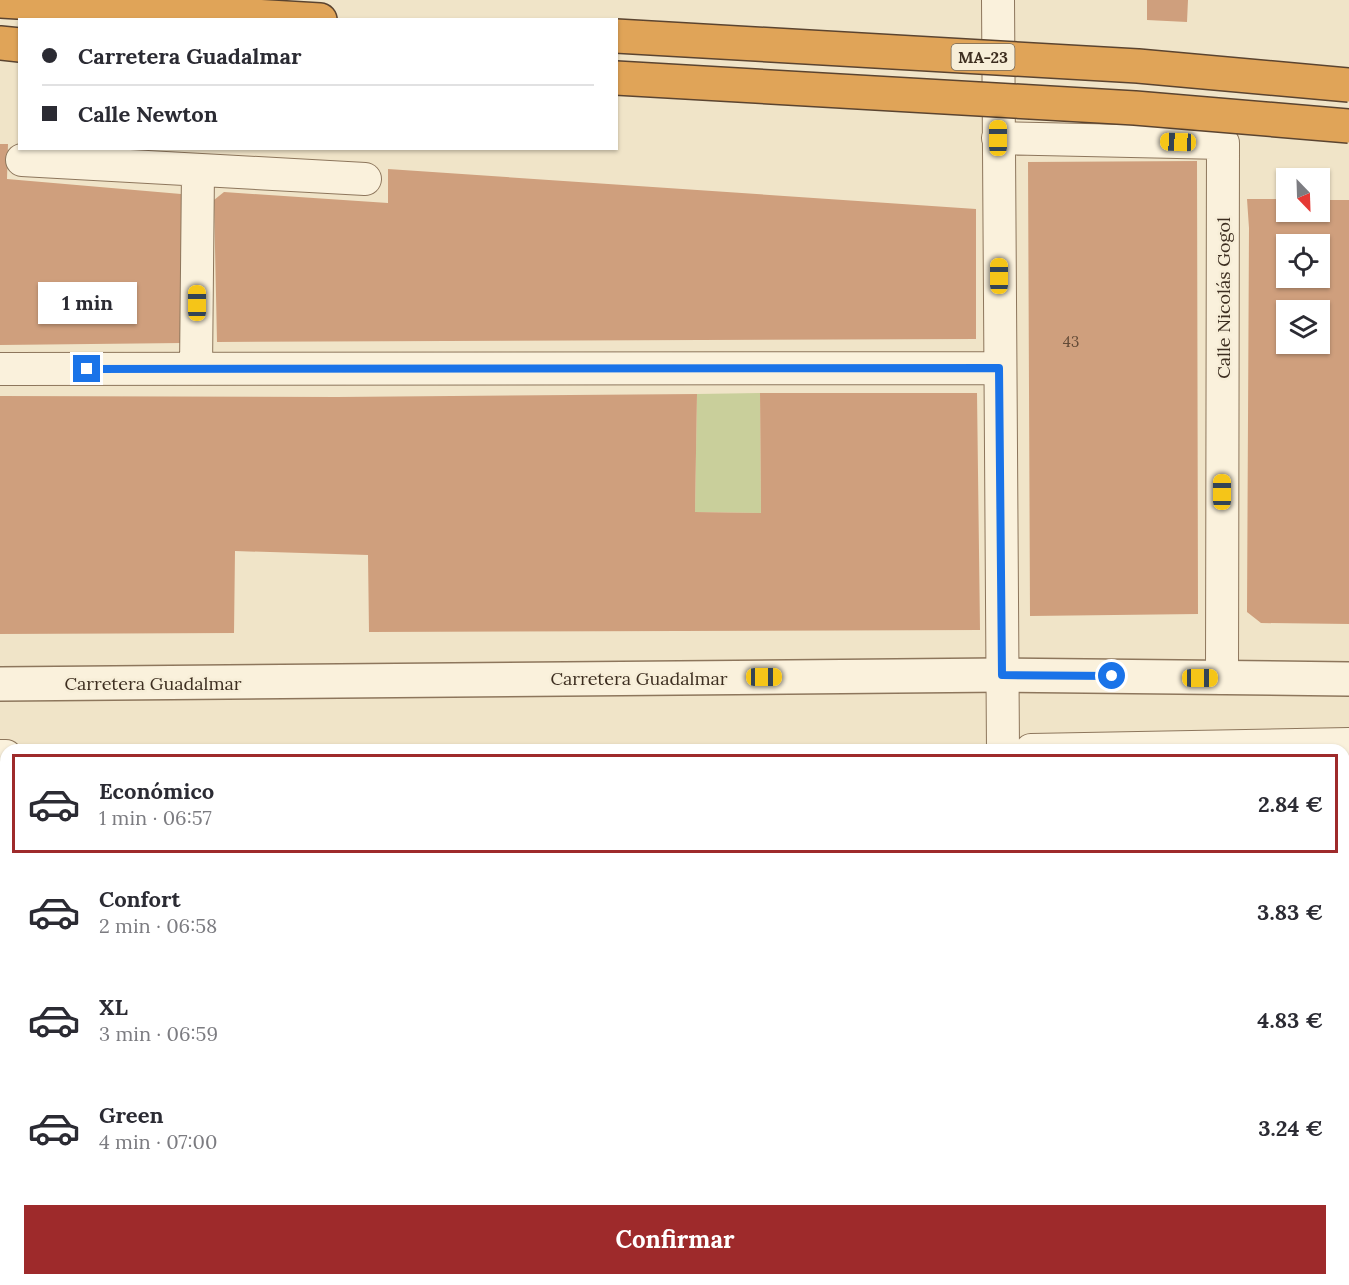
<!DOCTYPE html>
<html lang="es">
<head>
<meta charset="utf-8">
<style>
	body { margin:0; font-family:Lora,serif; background:#f7f7f7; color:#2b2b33; height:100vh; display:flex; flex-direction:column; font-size:22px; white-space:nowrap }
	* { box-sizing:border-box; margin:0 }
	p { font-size:20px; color:#7c7c81 }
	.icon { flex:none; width:33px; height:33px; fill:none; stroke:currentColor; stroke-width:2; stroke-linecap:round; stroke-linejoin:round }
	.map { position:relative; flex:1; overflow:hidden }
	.side { position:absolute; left:0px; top:744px; width:1350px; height:542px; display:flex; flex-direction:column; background:#fff; border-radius:18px 18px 0 0; box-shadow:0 2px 4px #0004 }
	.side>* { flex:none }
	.hud { position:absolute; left:18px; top:18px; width:600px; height:132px; border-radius:0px; box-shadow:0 2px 4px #0004; display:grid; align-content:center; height:132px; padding:0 24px; background:#fff }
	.needle { width:39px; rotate:157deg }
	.tools { position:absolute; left:1276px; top:168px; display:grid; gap:12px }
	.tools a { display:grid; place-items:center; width:54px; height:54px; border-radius:0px; background:#fff; box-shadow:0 2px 4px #0004; font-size:30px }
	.end { position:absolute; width:27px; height:27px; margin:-14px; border:8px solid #1a73e8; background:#fff; box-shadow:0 0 0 3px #fff }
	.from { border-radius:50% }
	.bubble { position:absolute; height:42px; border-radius:0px; background:#fff; box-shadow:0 2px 4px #0004; font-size:20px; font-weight:700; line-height:42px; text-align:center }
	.car { position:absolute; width:18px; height:36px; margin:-18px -9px; border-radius:8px; box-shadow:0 0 4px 2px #0007; background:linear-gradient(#f5c518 24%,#345 0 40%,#f5c518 0 76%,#345 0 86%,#f5c518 0) }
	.hud b { display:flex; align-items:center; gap:21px; height:57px; font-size:22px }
	.hud b+b { border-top:2px solid #e1e1e2 }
	.hud i { width:15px; height:15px; background:#2b2b33 }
	ul { padding:10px 0 0; list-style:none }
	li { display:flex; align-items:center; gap:18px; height:99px; margin:0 12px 9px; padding:0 12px; border:3px solid transparent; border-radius:0px }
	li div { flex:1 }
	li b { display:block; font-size:22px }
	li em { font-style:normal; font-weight:700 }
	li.current { border-color:#9e2a2b }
	li>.icon { width:54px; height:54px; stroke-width:1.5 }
	.primary-button { display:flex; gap:12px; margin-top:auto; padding:12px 24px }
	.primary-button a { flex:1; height:69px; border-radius:0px; background:#9e2a2b; color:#fff; font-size:24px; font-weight:700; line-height:69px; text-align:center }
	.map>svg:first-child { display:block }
</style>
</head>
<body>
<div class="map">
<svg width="1349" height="1285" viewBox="0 0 1349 1285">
	<rect width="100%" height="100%" fill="#f0e4c8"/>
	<!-- green -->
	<path fill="#c9cf9b" d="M760,393L761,513L695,512L697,394Z
		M1349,780V1040L1344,1039V781Z
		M0,1184H6V1280H18V1285H0Z"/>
	<!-- building -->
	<path fill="#cf9f7d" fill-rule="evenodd" d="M1147,0H1188L1187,22L1147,20Z
		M0,144H8L7,179L181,194L182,343L0,345Z
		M1197,161L1198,614L1030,616L1028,162Z
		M388,169L976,209V339L217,342L214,200L224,192L388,203Z
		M1247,199H1287V212H1320V200H1349V624L1261,623L1247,612L1249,228ZM1287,244H1320V278H1287ZM1287,310H1320V344H1287Z
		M760,393H977L980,630L369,632L368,555L235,551L234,633L0,634V396L337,397L697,394L695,512L761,513Z
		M0,791H6V1009H0Z
		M0,1059H6V1159H0Z
		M1344,1087H1349V1285H1058L1056,1280H1344Z
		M640,1280H679L678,1285H639Z"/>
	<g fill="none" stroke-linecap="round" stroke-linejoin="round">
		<defs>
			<path id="minor" d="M998,0L1003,750
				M998,138L1223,143L1222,678
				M22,160L365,179
				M0,369L999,368
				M196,369L198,171
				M1031,750L1349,744
				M0,756H6
				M0,1035H6
				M1344,1068H1349
				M179,1280L212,1285
				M1032,1280L1034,1285"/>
			<path id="tertiary" d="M0,684L1002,675L1349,679"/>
			<path id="motorway" d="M0,1L320,20
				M0,43L20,45"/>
		</defs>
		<!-- minor casing -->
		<use href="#minor" stroke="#8d765c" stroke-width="34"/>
		<!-- tertiary casing -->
		<use href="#tertiary" stroke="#8d765c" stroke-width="36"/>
		<!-- motorway casing -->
		<use href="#motorway" stroke="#5b4430" stroke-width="36"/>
		<!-- minor -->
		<use href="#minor" stroke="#faf1dc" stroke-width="32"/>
		<!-- tertiary -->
		<use href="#tertiary" stroke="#faf1dc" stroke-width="33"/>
		<!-- motorway -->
		<use href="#motorway" stroke="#e0a458" stroke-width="33"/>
		<defs>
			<path id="motorway-bridge" d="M616,36L1138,66L1349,85
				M616,78L1135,108L1349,126"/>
		</defs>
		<!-- motorway-bridge casing -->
		<use href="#motorway-bridge" stroke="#5b4430" stroke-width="36" stroke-linecap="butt"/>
		<!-- motorway-bridge -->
		<use href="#motorway-bridge" stroke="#e0a458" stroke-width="33"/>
	</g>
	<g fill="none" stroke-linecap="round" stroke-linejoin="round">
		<!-- route -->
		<path stroke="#1a73e8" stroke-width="8" d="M87,369L999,368L1002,675L1112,676"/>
	</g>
	<g text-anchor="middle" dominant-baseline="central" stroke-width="5" stroke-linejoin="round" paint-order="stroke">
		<!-- number labels -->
		<g font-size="15" fill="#624a37">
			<text x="1071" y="341">43</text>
		</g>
		<!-- shield labels -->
		<rect fill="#f7eed8" stroke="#756857" stroke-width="1.5" x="951.5" y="44" width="63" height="26" rx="4.5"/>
		<g font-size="16" font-weight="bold" fill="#3d2e20">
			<text x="983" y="57">MA-23</text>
		</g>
		<!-- street labels -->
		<g font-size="18" fill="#3d2e20" stroke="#f7eed8">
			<text transform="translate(1223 298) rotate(-90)">Calle Nicolás Gogol</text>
			<text x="639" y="678">Carretera Guadalmar</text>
			<text x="153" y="683">Carretera Guadalmar</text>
		</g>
	</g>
</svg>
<div class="tools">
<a><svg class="needle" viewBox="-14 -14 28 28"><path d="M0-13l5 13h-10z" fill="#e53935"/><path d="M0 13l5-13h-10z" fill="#7c7c81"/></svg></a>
<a><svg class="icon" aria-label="locate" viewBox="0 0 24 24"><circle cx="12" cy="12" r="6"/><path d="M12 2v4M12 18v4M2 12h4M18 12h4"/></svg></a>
<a><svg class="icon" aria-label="layers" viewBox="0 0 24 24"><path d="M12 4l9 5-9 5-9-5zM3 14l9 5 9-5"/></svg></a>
</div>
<i class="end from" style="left:1112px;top:676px"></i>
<i class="end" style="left:87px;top:369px"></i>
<div class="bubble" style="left:38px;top:282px;width:99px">1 min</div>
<i class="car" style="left:998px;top:138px;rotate:0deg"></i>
<i class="car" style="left:1178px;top:142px;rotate:272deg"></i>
<i class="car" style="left:999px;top:276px;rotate:0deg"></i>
<i class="car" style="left:197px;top:303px;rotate:0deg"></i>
<i class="car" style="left:1222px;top:492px;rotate:0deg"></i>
<i class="car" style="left:764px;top:677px;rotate:90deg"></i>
<i class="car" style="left:1200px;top:678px;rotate:90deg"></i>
<div class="hud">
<b><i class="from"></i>Carretera Guadalmar</b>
<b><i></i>Calle Newton</b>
</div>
<section class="side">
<ul>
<li class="current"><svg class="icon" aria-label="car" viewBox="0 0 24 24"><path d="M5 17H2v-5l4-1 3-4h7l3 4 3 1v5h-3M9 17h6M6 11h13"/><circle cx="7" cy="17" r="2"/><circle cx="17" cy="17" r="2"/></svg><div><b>Económico</b><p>1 min · 06:57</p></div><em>2.84 €</em></li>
<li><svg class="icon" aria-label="car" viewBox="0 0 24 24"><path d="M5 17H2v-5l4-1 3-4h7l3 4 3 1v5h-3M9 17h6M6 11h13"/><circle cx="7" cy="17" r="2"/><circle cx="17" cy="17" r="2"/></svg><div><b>Confort</b><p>2 min · 06:58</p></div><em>3.83 €</em></li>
<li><svg class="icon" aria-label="car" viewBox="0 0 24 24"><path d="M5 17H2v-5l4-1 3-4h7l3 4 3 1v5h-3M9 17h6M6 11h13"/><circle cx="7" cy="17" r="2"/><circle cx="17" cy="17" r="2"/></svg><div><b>XL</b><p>3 min · 06:59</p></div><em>4.83 €</em></li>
<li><svg class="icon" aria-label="car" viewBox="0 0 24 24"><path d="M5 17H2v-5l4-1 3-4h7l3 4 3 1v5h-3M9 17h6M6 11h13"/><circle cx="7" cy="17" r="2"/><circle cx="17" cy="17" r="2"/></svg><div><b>Green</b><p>4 min · 07:00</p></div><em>3.24 €</em></li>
</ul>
<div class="primary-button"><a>Confirmar</a></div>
</section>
</div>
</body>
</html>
